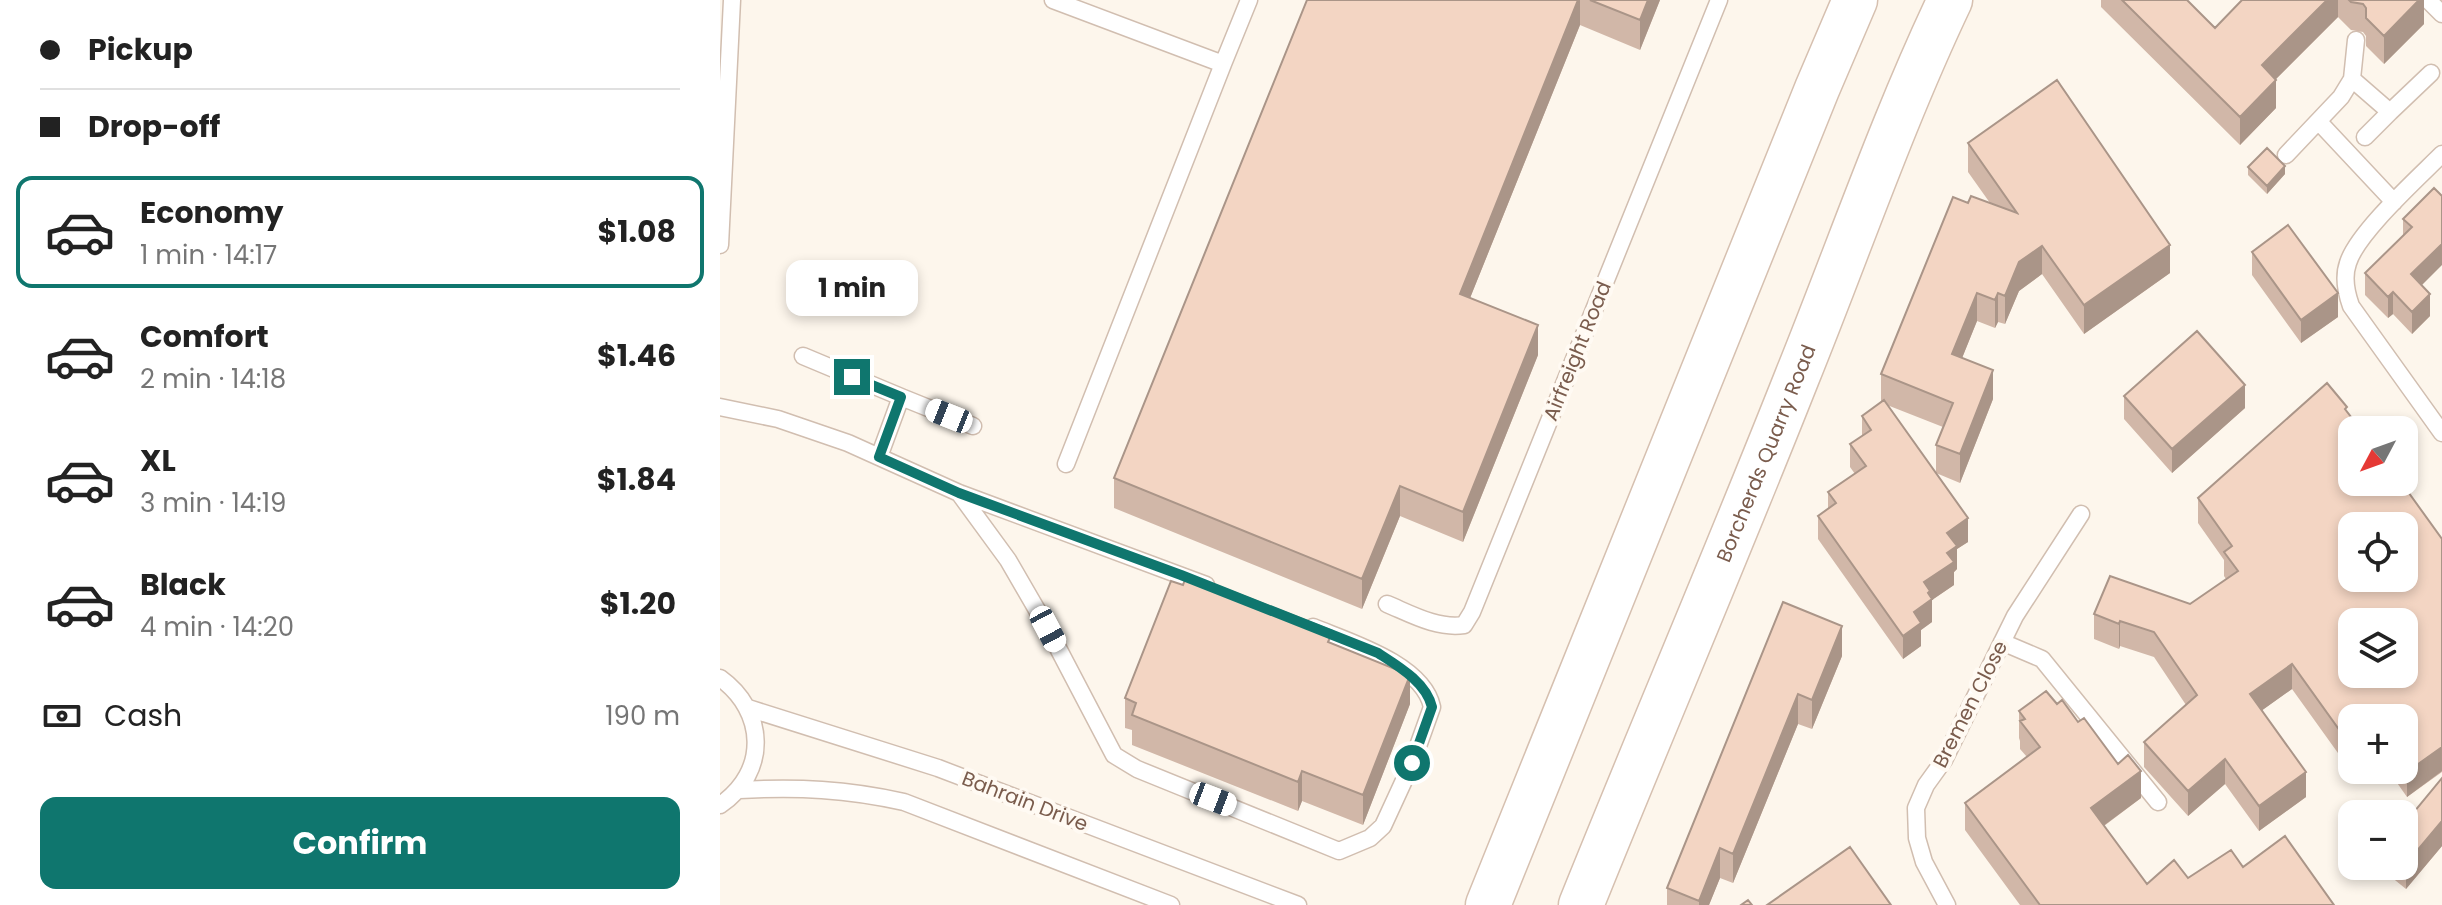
<!DOCTYPE html>
<html lang="en">
<head>
<meta charset="utf-8">
<style>
	body { margin:0; font-family:Poppins,sans-serif; background:#f6f6f6; color:#222; height:100vh; display:flex; flex-direction:column; font-size:30px; white-space:nowrap }
	* { box-sizing:border-box; margin:0 }
	p { font-size:26px; color:#767676 }
	.icon { flex:none; width:44px; height:44px; fill:none; stroke:currentColor; stroke-width:2; stroke-linecap:round; stroke-linejoin:round }
	.map { position:relative; flex:1; overflow:hidden }
	.drawer { display:flex; flex-direction:column; background:#fff; width:720px }
	.drawer>* { flex:none }
	.banner { display:grid; align-content:center; height:176px; padding:0 40px; background:#fff }
	.needle { width:52px; rotate:229deg }
	.tools { position:absolute; left:1618px; top:416px; display:grid; gap:16px }
	.tools a { display:grid; place-items:center; width:80px; height:80px; border-radius:16px; background:#fff; box-shadow:0 4px 12px #0003; font-size:40px }
	.end { position:absolute; width:36px; height:36px; margin:-18px; border:10px solid #0f766e; background:#fff; box-shadow:0 0 0 4px #fff }
	.from { border-radius:50% }
	.bubble { position:absolute; height:56px; border-radius:16px; background:#fff; box-shadow:0 4px 12px #0003; font-size:26px; font-weight:700; line-height:56px; text-align:center }
	.car { position:absolute; width:24px; height:48px; margin:-24px -12px; border-radius:10px; box-shadow:0 0 6px 2px #0007; background:linear-gradient(#fff 24%,#345 0 40%,#fff 0 76%,#345 0 86%,#fff 0) }
	.banner b { display:flex; align-items:center; gap:28px; height:76px; font-size:30px }
	.banner b+b { border-top:2px solid #e0e0e0 }
	.banner i { width:20px; height:20px; background:#222 }
	ul { padding:0; list-style:none }
	li { display:flex; align-items:center; gap:24px; height:112px; margin:0 16px 12px; padding:0 24px; border:4px solid transparent; border-radius:16px }
	li div { flex:1 }
	li b { display:block; font-size:30px }
	li em { font-style:normal; font-weight:700 }
	li.on { border-color:#0f766e }
	li>.icon { width:72px; height:72px; stroke-width:1.5 }
	.pay { display:flex; align-items:center; gap:20px; height:88px; padding:0 40px; font-size:30px }
	.pay p { margin-inline-start:auto }
	.button { display:flex; gap:16px; margin-top:auto; padding:16px 40px }
	.button a { flex:1; height:92px; border-radius:16px; background:#0f766e; color:#fff; font-size:32px; font-weight:700; line-height:92px; text-align:center }
	main { display:flex; flex:1; min-height:0 }
	.map>svg:first-child { display:block }
</style>
</head>
<body>
<main>
<section class="drawer">
<div class="banner">
<b><i class="from"></i>Pickup</b>
<b><i></i>Drop-off</b>
</div>
<ul>
<li class="on"><svg class="icon" aria-label="car" viewBox="0 0 24 24"><path d="M5 17H2v-5l4-1 3-4h7l3 4 3 1v5h-3M9 17h6M6 11h13"/><circle cx="7" cy="17" r="2"/><circle cx="17" cy="17" r="2"/></svg><div><b>Economy</b><p>1 min · 14:17</p></div><em>$1.08</em></li>
<li><svg class="icon" aria-label="car" viewBox="0 0 24 24"><path d="M5 17H2v-5l4-1 3-4h7l3 4 3 1v5h-3M9 17h6M6 11h13"/><circle cx="7" cy="17" r="2"/><circle cx="17" cy="17" r="2"/></svg><div><b>Comfort</b><p>2 min · 14:18</p></div><em>$1.46</em></li>
<li><svg class="icon" aria-label="car" viewBox="0 0 24 24"><path d="M5 17H2v-5l4-1 3-4h7l3 4 3 1v5h-3M9 17h6M6 11h13"/><circle cx="7" cy="17" r="2"/><circle cx="17" cy="17" r="2"/></svg><div><b>XL</b><p>3 min · 14:19</p></div><em>$1.84</em></li>
<li><svg class="icon" aria-label="car" viewBox="0 0 24 24"><path d="M5 17H2v-5l4-1 3-4h7l3 4 3 1v5h-3M9 17h6M6 11h13"/><circle cx="7" cy="17" r="2"/><circle cx="17" cy="17" r="2"/></svg><div><b>Black</b><p>4 min · 14:20</p></div><em>$1.20</em></li>
</ul>
<div class="pay"><svg class="icon" aria-label="cash" viewBox="0 0 24 24"><path d="M3 7h18v10H3z"/><circle cx="12" cy="12" r="2"/></svg>Cash<p>190 m</p></div>
<div class="button"><a>Confirm</a></div>
</section>
<div class="map">
<svg width="1722" height="905" viewBox="0 0 1722 905">
	<rect width="100%" height="100%" fill="#fdf6ec"/>
	<g fill="none" stroke-linecap="round" stroke-linejoin="round">
		<defs>
			<path id="service" d="M333,0L503,64L529,0
				M1708,0L1722,14
				M1632,79L1670,112L1711,73
				M1599,122L1674,202
				M1645,137L1670,112
				M1722,154C1698,178 1637,233 1628,263C1623,277 1626,292 1631,306L1722,433
				M1566,155L1621,97L1632,79L1636,40
				M0,245L12,0
				M83,356L181,397
				M0,407L58,419L128,443L239,493L486,585
				M159,457L181,397L253,426
				M346,464L503,64
				M239,493L288,560L328,629L394,755L417,769L619,851L650,838L663,826L692,763L712,707C703,664 629,642 593,627
				M667,604C691,614 717,629 744,625L752,612L999,0
				M1282,642L1322,659L1438,802
				M0,678C46,711 49,772 0,805
				M28,708L218,768L578,905
				M19,790C78,787 126,789 184,802L451,905
				M1227,905L1204,862L1197,838L1196,808L1206,785L1224,760L1295,616L1361,514"/>
			<g id="secondary">
				<path d="M768,905L1097,89L1135,0"/>
				<path id="s1" d="M861,905C932,729 1007,554 1077,377C1128,251 1172,122 1230,0"/>
			</g>
		</defs>
		<!-- service casing -->
		<use href="#service" stroke="#d1beb0" stroke-width="19"/>
		<!-- secondary casing -->
		<use href="#secondary" stroke="#d6c0b0" stroke-width="47"/>
		<!-- service -->
		<use href="#service" stroke="#fff" stroke-width="16"/>
		<!-- secondary -->
		<use href="#secondary" stroke="#fff" stroke-width="44"/>
	</g>
	<!-- wall -->
	<path fill="#d1b7a8" d="M587,0H940L920,50L860,25L750,298L818,355L743,542L680,516L642,609L394,508V478Z
		M1381,0H1467L1495,28L1522,0H1704V24L1664,64L1646,46V36L1643,32L1631,30L1618,17L1556,79V108L1520,145L1381,7Z
		M1248,143L1450,273L1364,334L1322,274L1299,291L1285,324L1278,322L1275,328L1257,321L1242,358L1273,399L1240,483L1216,473V445L1223,427L1167,405L1248,542L1237,549V569L1234,572V585L1212,600V622L1201,630V646L1183,659L1098,539V516L1108,508V492L1135,474L1130,467V444L1142,436V416L1161,402V374L1248,203H1270L1248,172Z
		M1528,167L1565,174L1547,194L1528,175Z
		M1714,188L1702,285L1710,316L1692,334L1673,314L1668,318L1645,295V273L1683,235V219Z
		M1532,252L1618,317L1581,343L1532,275Z
		M1404,396L1525,408L1452,473L1404,419Z
		M1627,411L1632,430L1722,539V772L1687,797L1668,770H1684V718H1632L1628,767L1572,689L1542,710L1586,797L1539,831L1505,784L1468,816L1424,767V742L1466,705L1434,657L1400,646L1399,649L1374,639V614L1470,604L1506,579L1504,576V560L1478,523V498Z
		M1122,626V656L1092,729L1078,724L1013,883L1000,878L989,905H947V888Z
		M613,644L690,704L643,825L582,801L578,811L412,745V730L405,728V698Z
		M1337,704L1358,722L1421,798L1384,826L1427,884L1468,878L1523,867L1614,905H1300L1245,830V803L1307,757L1300,749V741L1299,738V711Z
		M1722,778V846L1686,889L1665,872V866H1684V824Z"/>
	<!-- shaded-wall -->
	<path fill="#aa9588" d="M858,0H860V25L740,323V294Z
		M928,0H940L920,50V20Z
		M1607,0H1618V17L1542,93V65Z
		M1699,0H1704V24L1664,64V36Z
		M1556,80V108L1520,145V117Z
		M1565,166V174L1547,194V186Z
		M1722,244V265L1691,296V274Z
		M1450,245V273L1364,334V305Z
		M1322,246V274L1299,291L1285,324V296L1299,262Z
		M1673,292V314L1668,318V297Z
		M1257,293V321L1232,383V354Z
		M1278,293V322L1275,328V300Z
		M1618,293V317L1581,343V320Z
		M1710,294V316L1692,334V312Z
		M818,325V355L743,542V512Z
		M1273,370V399L1240,483V454Z
		M1525,385V408L1452,473V449Z
		M680,486V516L642,609V579Z
		M1248,518V542L1237,549V569L1234,572V585L1212,600V622L1201,630V646L1183,659V636L1194,612L1204,582L1227,533Z
		M1400,621V646L1399,649V624Z
		M1122,626V656L1092,729V700Z
		M1572,664V689L1530,719V694Z
		M690,675V704L643,825V795Z
		M1078,694V724L1013,883V854Z
		M1632,739V764L1628,767V742Z
		M1722,747V771L1687,797V772Z
		M1505,759V784L1468,816V791Z
		M582,771V801L578,811V782Z
		M1421,771V798L1371,835V808Z
		M1586,772V797L1539,831V806Z
		M1722,821V846L1686,889V864Z
		M1000,848V878L989,905H979V901Z"/>
	<!-- building -->
	<path fill="#f3d5c3" stroke="#aa9588" stroke-width="2" fill-rule="evenodd" d="M587,0H858L740,294L818,325L743,512L680,486L642,579L394,478Z
		M870,0H928L920,20Z
		M1402,0H1467L1495,28L1522,0H1607L1542,65L1556,80L1520,117Z
		M1629,0H1699L1664,36L1646,18V8L1643,4L1631,2Z
		M1337,80L1450,245L1364,305L1322,246L1299,262L1285,296L1278,293L1275,300L1257,293L1232,354L1273,370L1240,454L1216,445L1233,403L1161,374L1233,197L1248,203L1251,196L1297,213L1248,143Z
		M1547,148L1565,166L1547,186L1528,167Z
		M1714,188L1722,196V244L1691,274L1710,294L1692,312L1673,292L1668,297L1645,273L1692,227L1683,219Z
		M1568,225L1618,293L1581,320L1532,252Z
		M1477,331L1525,385L1452,449L1404,396Z
		M1607,383L1627,407L1625,409L1641,430H1632V482H1681L1722,539V747L1687,772L1684,768V718H1632V739L1628,742L1572,664L1530,694L1586,772L1539,806L1505,759L1468,791L1424,742L1477,695L1434,632L1400,621L1399,624L1374,614L1390,576L1470,604L1518,571L1504,552L1512,546L1478,498ZM1632,526H1684V578H1632ZM1632,622H1684V674H1632Z
		M1164,400L1248,518L1227,533L1237,546L1227,553L1234,562L1204,582L1210,591L1208,593L1212,599L1194,612L1201,623L1183,636L1098,516L1116,503L1108,492L1146,466L1130,444L1151,430L1142,416Z
		M467,574L613,631L608,642L690,675L643,795L582,771L578,782L412,715L416,703L405,698L451,581L463,585Z
		M1063,602L1122,626L1092,700L1078,694L1013,854L1000,848L979,901L947,888Z
		M1326,691L1337,704L1342,700L1358,722L1364,718L1398,764L1408,755L1421,771L1371,808L1427,884L1454,860L1468,878L1511,850L1523,867L1565,836L1614,905H1320L1245,803L1320,747L1300,721L1305,719L1299,711Z
		M1722,778V821L1686,864L1684,863V824Z
		M1130,847L1171,905H1047Z
		M1028,900L1032,905H1021Z"/>
	<g fill="none" stroke-linecap="round" stroke-linejoin="round">
		<!-- route -->
		<path stroke="#0f766e" stroke-width="10" d="M132,377L181,397L159,457L239,493L461,575L658,653C678,666 706,682 712,707L692,763"/>
	</g>
	<g text-anchor="middle" dominant-baseline="central" stroke-width="8" stroke-linejoin="round" paint-order="stroke">
		<!-- street labels -->
		<g font-size="20" fill="#7a5c4d" stroke="#fffaf3">
			<text transform="translate(857 351) rotate(-68)">Airfreight Road</text>
			<text stroke="none"><textPath href="#s1" startOffset="488">Borcherds Quarry Road</textPath></text>
			<text transform="translate(1250 704) rotate(-63)">Bremen Close</text>
			<text transform="translate(305 801) rotate(21)">Bahrain Drive</text>
		</g>
	</g>
</svg>
<div class="tools">
<a><svg class="needle" viewBox="-14 -14 28 28"><path d="M0-13l5 13h-10z" fill="#e53935"/><path d="M0 13l5-13h-10z" fill="#767676"/></svg></a>
<a><svg class="icon" aria-label="locate" viewBox="0 0 24 24"><circle cx="12" cy="12" r="6"/><path d="M12 2v4M12 18v4M2 12h4M18 12h4"/></svg></a>
<a><svg class="icon" aria-label="layers" viewBox="0 0 24 24"><path d="M12 4l9 5-9 5-9-5zM3 14l9 5 9-5"/></svg></a>
<a>+</a>
<a>−</a>
</div>
<i class="end from" style="left:692px;top:763px"></i>
<i class="end" style="left:132px;top:377px"></i>
<div class="bubble" style="left:66px;top:260px;width:132px">1 min</div>
<i class="car" style="left:229px;top:416px;rotate:292deg"></i>
<i class="car" style="left:328px;top:629px;rotate:152deg"></i>
<i class="car" style="left:493px;top:799px;rotate:111deg"></i>
</div>
</main>
</body>
</html>
